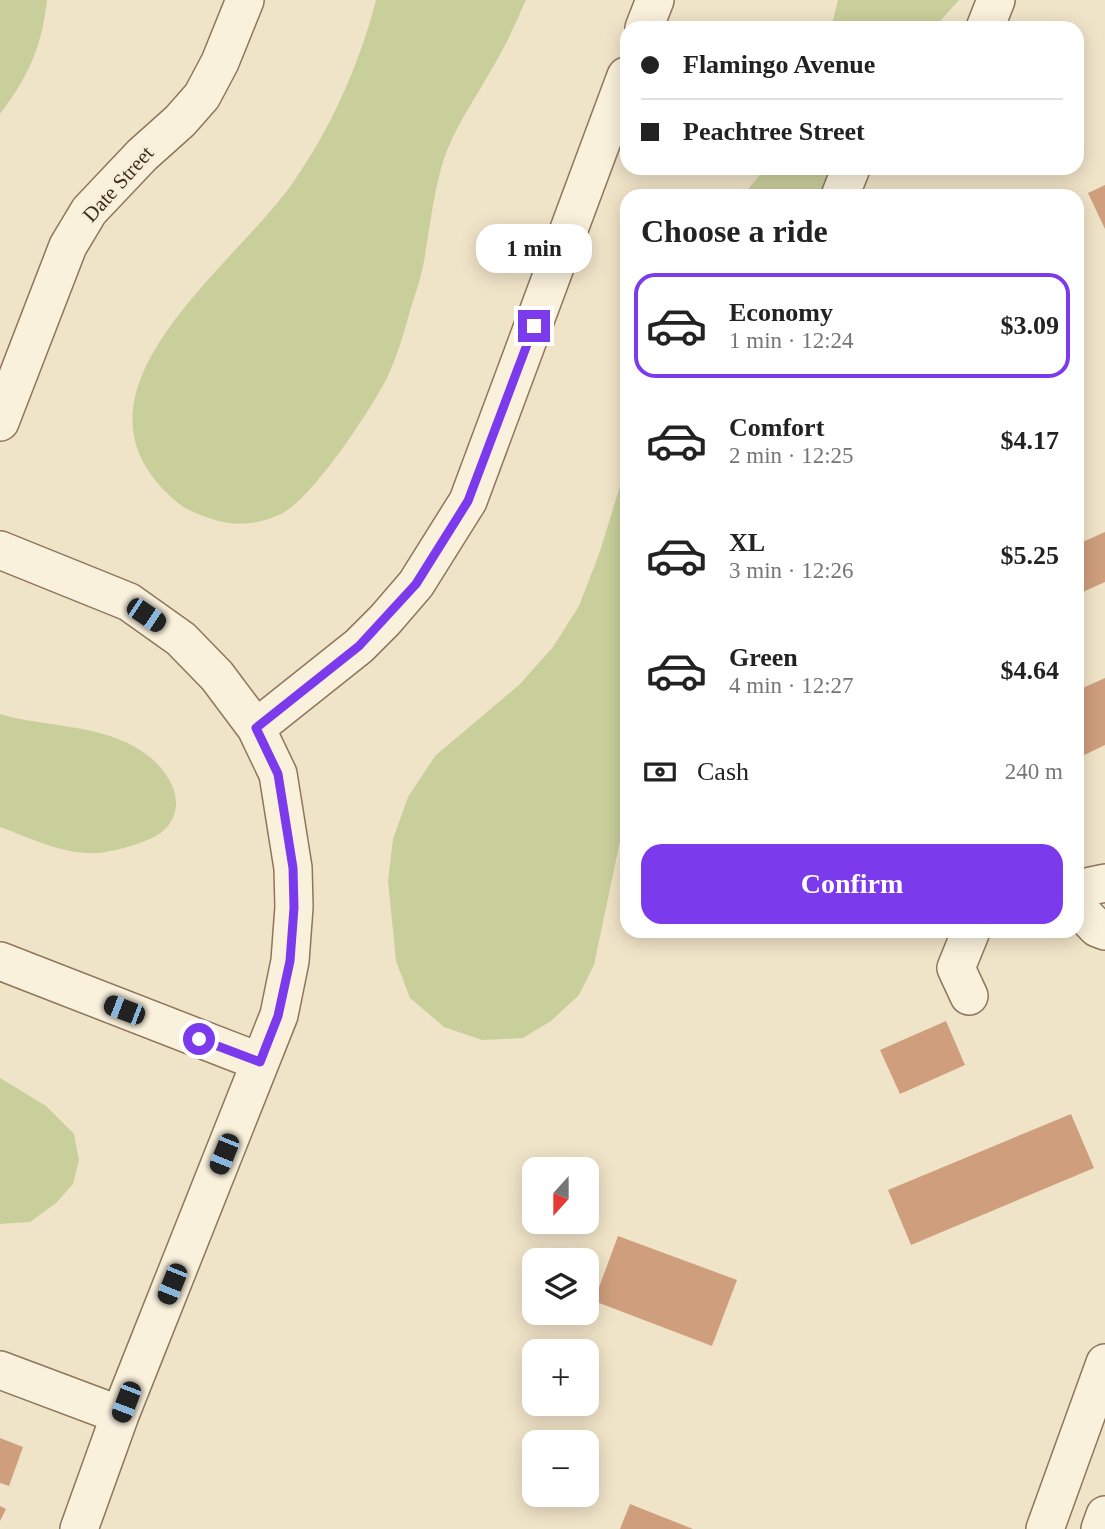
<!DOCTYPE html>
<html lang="en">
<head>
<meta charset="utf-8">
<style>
	body { margin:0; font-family:"Times New Roman",serif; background:#f6f6f6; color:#222; height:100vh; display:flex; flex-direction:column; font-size:26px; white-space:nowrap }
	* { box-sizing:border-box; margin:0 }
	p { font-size:23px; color:#767676 }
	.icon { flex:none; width:38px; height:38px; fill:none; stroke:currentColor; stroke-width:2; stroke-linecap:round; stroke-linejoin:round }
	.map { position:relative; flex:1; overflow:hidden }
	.side { position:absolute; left:620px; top:189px; width:464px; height:749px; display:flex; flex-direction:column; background:#fff; border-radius:21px; box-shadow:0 4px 18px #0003 }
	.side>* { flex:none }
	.guide { position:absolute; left:620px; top:21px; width:464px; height:154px; border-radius:21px; box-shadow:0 4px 18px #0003; display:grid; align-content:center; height:154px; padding:0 21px; background:#fff }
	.needle { width:46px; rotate:201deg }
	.fabs { position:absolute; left:522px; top:1157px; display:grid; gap:14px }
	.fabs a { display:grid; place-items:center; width:77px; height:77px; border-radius:14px; background:#fff; box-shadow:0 4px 18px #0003; font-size:35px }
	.end { position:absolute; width:32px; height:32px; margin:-16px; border:9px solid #7c3aed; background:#fff; box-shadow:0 0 0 4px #fff }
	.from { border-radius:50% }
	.bubble { position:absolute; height:49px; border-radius:21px; background:#fff; box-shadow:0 4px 18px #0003; font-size:23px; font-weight:600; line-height:49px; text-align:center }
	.car { position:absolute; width:21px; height:42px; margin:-21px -10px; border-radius:9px; box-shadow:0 0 5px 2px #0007; background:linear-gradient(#222 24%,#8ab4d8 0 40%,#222 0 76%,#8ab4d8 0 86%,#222 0) }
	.guide b { display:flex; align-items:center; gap:24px; height:66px; font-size:26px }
	.guide b+b { border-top:2px solid #e0e0e0 }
	.guide i { width:18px; height:18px; background:#222 }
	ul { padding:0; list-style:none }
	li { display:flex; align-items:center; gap:21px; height:105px; margin:0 14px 10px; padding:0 7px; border:4px solid transparent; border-radius:21px }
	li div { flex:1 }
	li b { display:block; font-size:26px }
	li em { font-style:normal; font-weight:600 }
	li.active { border-color:#7c3aed }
	li>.icon { width:63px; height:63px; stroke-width:1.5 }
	h2 { padding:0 21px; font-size:32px; line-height:84px }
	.pay { display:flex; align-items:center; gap:18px; height:77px; padding:0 21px; font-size:26px }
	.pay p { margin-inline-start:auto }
	.action { display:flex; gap:14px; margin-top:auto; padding:14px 21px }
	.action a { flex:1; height:80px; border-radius:21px; background:#7c3aed; color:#fff; font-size:28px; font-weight:600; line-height:80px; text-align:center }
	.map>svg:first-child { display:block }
</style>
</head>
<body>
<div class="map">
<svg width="1105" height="1529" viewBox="0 0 1105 1529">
	<rect width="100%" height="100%" fill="#f0e4c8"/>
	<!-- green -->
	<path fill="#c9cf9b" d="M0,0H47C42,47 28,77 0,114Z
		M376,0H526C517,19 509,40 498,58C482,88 461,117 448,148C435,179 430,228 424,261C421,278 415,295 410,311C404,333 397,357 387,378C370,411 313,498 281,514C255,526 233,527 206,517C196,513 186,510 178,503C47,395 235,268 294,181C332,126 359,65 376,0Z
		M838,0H959L934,28H831Z
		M766,168H837L825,196H742Z
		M626,467V812L594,965L579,995L551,1021L523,1038L482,1040L444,1027L410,998L396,961L388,881L393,839L408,797L435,756L519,685L553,647L579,606L599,554Z
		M0,714C47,728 101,723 143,752C169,769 191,806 163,831C151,842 113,852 97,853C64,855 30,838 0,827Z
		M0,1078L46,1106L74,1134L79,1160L73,1184L56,1203L30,1222L0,1224Z"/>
	<!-- building -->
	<path fill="#cf9f7d" d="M1105,185V229L1088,193Z
		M1105,532V582L1076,595V545Z
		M1105,678V745L1076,759V691Z
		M946,1021L965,1065L900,1094L880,1050Z
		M1071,1114L1094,1168L911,1245L888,1190Z
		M618,1236L737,1280L712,1346L594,1301Z
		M0,1438L23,1447L9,1486L0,1483Z
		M630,1504L693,1529H620Z
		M0,1506L6,1509L0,1521Z"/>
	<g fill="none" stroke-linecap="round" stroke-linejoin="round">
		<defs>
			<path id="minor" d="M644,28L655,0
				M985,28L996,0
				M840,196L851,168
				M0,422L68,246L89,211L142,155L180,121L202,96L220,62L245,0
				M0,550L129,602L181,639L217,676L256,728L278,774L293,868L294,907L290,961L279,1015L120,1415L79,1529
				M256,728L359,646L385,620L416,584L468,501L626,76
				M1076,889L1105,883
				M1076,906L1097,928L1105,931
				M0,961L260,1062
				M969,996L956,968L971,931
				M0,1370L120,1415
				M1045,1529L1105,1363
				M1100,1529L1105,1515"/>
		</defs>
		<!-- minor casing -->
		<use href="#minor" stroke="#8d765c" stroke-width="40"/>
		<!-- minor -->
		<use href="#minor" stroke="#faf1dc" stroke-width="37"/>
	</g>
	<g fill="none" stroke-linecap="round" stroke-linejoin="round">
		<!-- route -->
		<path stroke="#7c3aed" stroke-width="9" d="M199,1039L260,1062L278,1016L290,961L294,908L293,868L278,774L256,728L359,646L416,584L468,501L534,326"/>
	</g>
	<g text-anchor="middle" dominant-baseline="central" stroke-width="5" stroke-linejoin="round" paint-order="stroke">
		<!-- street labels -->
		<g font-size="21" fill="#3d2e20" stroke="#f7eed8">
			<text transform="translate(118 184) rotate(-48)">Date Street</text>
		</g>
	</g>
</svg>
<div class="fabs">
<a><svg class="needle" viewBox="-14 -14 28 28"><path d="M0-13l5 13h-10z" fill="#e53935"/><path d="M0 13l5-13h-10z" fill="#767676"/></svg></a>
<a><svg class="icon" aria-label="layers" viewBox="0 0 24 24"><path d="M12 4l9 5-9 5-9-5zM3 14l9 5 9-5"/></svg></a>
<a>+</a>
<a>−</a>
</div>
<i class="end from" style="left:199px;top:1039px"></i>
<i class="end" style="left:534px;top:326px"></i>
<div class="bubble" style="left:476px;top:224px;width:116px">1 min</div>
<i class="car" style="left:146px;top:615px;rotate:124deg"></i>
<i class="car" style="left:124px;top:1010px;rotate:291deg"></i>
<i class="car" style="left:224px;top:1154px;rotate:202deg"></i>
<i class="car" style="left:172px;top:1284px;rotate:202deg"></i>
<i class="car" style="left:126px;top:1402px;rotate:201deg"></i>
<div class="guide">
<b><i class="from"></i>Flamingo Avenue</b>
<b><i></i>Peachtree Street</b>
</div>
<section class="side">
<h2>Choose a ride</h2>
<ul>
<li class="active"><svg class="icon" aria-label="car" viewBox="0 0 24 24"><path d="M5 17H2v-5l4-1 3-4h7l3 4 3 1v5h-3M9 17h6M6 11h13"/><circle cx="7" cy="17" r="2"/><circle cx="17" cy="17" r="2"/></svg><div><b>Economy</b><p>1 min · 12:24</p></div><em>$3.09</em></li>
<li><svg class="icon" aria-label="car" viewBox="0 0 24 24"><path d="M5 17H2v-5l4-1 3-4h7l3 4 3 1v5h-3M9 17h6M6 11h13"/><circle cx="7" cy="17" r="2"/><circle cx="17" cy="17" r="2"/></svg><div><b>Comfort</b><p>2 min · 12:25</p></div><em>$4.17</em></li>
<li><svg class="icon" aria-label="car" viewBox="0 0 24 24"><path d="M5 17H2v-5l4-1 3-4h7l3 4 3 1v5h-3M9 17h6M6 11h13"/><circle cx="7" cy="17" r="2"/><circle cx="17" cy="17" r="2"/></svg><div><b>XL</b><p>3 min · 12:26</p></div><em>$5.25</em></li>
<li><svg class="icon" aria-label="car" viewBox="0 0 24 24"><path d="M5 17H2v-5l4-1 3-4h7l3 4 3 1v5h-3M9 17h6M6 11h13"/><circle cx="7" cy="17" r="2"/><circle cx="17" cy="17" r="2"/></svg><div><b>Green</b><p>4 min · 12:27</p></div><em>$4.64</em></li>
</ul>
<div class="pay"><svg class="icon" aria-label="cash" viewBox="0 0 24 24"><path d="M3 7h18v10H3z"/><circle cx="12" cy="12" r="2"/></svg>Cash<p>240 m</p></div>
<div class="action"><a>Confirm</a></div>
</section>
</div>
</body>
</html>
